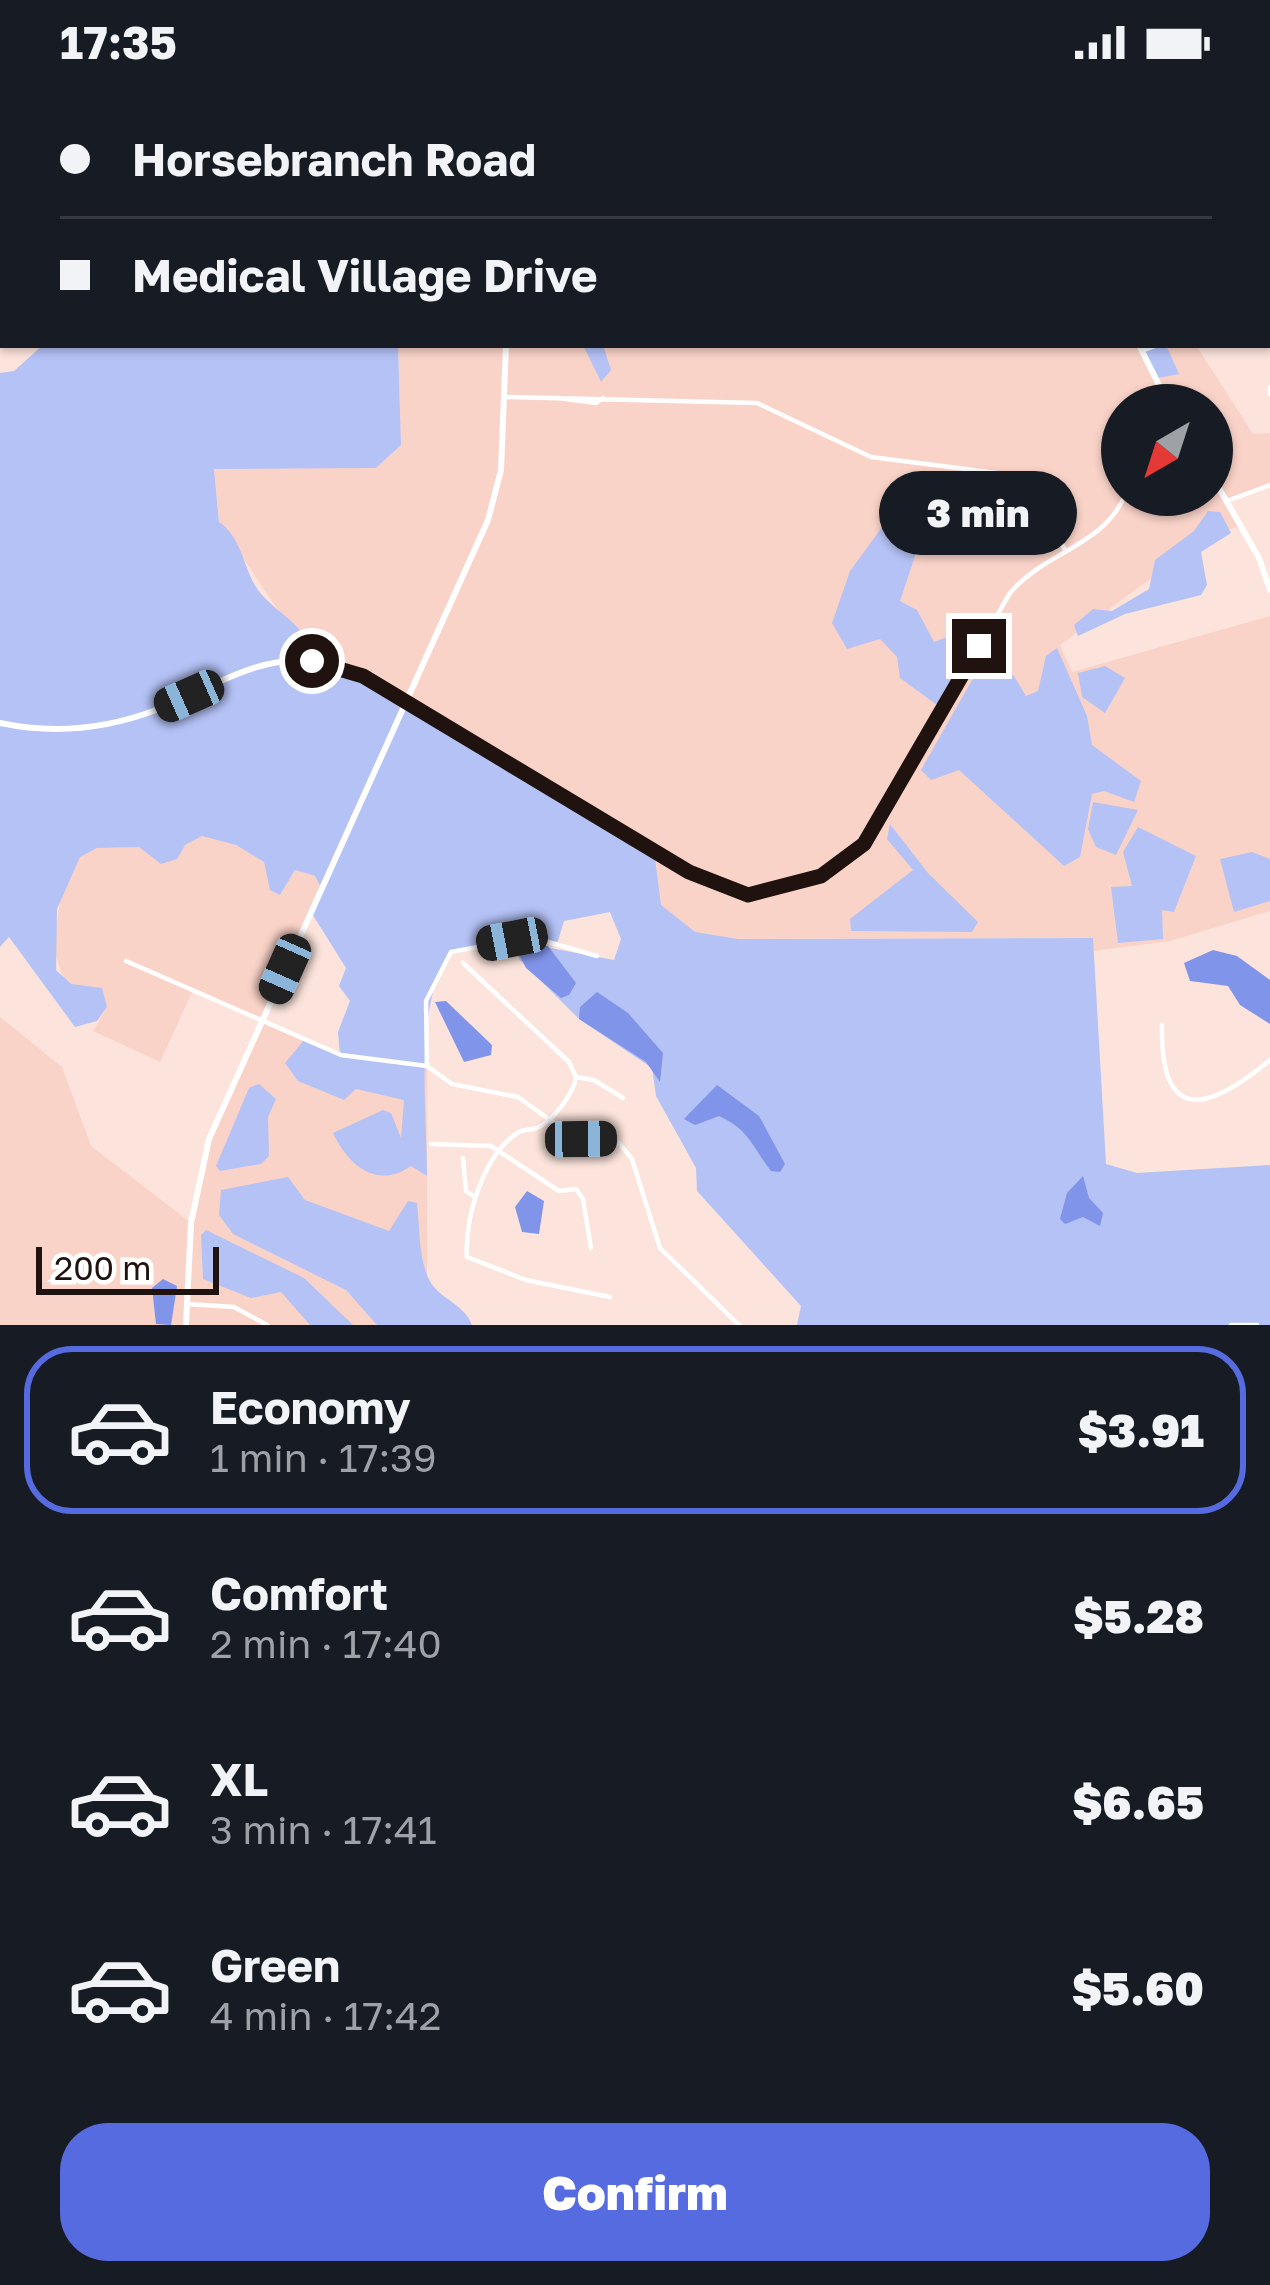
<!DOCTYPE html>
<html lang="en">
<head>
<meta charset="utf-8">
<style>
	body { margin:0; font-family:"Golos Text",sans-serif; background:#20242c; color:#f1f3f6; height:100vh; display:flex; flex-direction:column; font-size:45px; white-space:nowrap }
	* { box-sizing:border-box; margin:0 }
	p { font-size:39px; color:#9ea1a6 }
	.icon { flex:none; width:66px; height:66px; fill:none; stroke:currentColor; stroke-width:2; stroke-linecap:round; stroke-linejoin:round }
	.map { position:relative; height:1241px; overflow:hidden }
	.sheet { display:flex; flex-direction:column; background:#171b24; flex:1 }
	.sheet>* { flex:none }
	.hud { position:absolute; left:0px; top:0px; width:1272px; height:264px; box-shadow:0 3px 9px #0004; display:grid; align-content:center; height:264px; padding:0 60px; background:#171b24 }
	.needle { width:78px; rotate:219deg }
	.fabs { position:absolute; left:1101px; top:300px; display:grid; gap:24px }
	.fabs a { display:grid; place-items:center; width:132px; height:132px; border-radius:50%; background:#171b24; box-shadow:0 3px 9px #0004; font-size:60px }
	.scale { position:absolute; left:36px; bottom:30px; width:183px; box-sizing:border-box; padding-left:12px; border:6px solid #20120e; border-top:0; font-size:33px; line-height:42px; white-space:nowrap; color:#20120e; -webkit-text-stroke:9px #fff; paint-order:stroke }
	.end { position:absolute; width:54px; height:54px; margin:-27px; border:15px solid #20120e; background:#fff; box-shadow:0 0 0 6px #fff }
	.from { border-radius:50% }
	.bubble { position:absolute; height:84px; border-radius:42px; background:#171b24; box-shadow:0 3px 9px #0004; font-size:39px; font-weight:800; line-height:84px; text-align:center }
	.car { position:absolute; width:36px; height:72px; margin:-36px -18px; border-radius:15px; box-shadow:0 0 9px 3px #0007; background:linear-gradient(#222 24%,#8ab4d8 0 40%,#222 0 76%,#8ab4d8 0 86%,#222 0) }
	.hud b { display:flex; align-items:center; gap:42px; height:114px; font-size:45px }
	.hud b+b { border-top:3px solid #363941 }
	.hud i { width:30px; height:30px; background:#f1f3f6 }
	ul { padding:21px 0 0; list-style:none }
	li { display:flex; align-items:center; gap:36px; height:168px; margin:0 24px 18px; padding:0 36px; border:6px solid transparent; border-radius:48px }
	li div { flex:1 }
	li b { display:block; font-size:45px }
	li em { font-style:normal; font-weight:800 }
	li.on { border-color:#576be1 }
	li>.icon { width:108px; height:108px; stroke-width:1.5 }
	.cta { display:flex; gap:24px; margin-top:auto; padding:24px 60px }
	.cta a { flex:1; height:138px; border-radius:48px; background:#576be1; color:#fff; font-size:48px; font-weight:800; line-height:138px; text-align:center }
	.status { display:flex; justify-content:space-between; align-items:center; height:84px; padding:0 60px; background:#171b24; direction:ltr }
	.status svg { height:33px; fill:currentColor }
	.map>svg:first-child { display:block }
</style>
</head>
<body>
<div class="status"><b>17:35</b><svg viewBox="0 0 49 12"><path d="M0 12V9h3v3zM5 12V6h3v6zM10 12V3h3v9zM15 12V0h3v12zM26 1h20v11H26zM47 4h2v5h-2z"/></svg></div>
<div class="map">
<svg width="1270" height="1241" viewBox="0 0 1270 1241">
	<rect width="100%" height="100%" fill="#fce4dc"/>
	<!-- built -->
	<path fill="#fad3c8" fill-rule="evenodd" d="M825,0H1077V3H817Z
		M398,261H1139L1178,290L1166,261H1196L1253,350L1270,349V401L1228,417L1242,441L1206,454L1060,561L1072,588L1270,532V827L1170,857L1094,867L1092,854L690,855L312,577L219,438L214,384H376L401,361ZM1122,321H1212V411H1122Z
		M202,751L236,761L264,778L281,810L295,786L315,792L321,804L262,935L341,971L427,982V1241H0V933L62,983L91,1062L190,1138L209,1055L261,936L194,904L160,978L93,947L107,923L63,895L53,861L63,801L80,773L97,764L185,761Z"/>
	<!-- green -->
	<path fill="#b4c2f6" d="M554,0H776L778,3H554Z
		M43,261H398L401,361L376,384L214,385L219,438C245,456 242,488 262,511C284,535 308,541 312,577L363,592L654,767L661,821L695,848L738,855L1093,854L1106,1080L1137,1089L1270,1081V1241H797L801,1222L697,1107L696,1084L656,1012L652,984L579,935L519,875L518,868L529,860L614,876L621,855L610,828L564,837L557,860L525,853L448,871C414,927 427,1025 427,1092L411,1082C377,1106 348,1081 333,1049L383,1026L391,1029L401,1054L404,1016L356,1005L344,1016L298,997L285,979L305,955L340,971L338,948L350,917L339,902L346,884L311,828L321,804L315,792L295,786L280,811L270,806L264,778L236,761L202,752L185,761L177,775L161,780L139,763L97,764L80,773L57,825L56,886L71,900L102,904L107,923L97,937L75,943L9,853L0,863V289L14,287Z
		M583,261H603L611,286L601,298Z
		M1166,261L1179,290L1153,295L1141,267Z
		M918,394L970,395L986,401L988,410L975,424L935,412L900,517L917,526L934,558L955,550L972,560L937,621L900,594L897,573L880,555L847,565L832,539L850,487Z
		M1208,427L1220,428L1231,449L1201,468L1207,501L1201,511L1125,530L1078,552L1074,541L1093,525L1112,527L1149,505L1155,476L1194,447Z
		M1057,564L1087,632L1092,661L1141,697L1134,718L1104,707L1092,710L1080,773L1064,782L959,686L931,696L921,686L984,575L1014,592L1026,612L1038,607L1046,572Z
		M1105,582L1125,594L1105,629L1082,613L1078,589Z
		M1093,718L1138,726L1116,771L1096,763L1088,745Z
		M890,740L928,789L978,838L972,848L851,847L850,835L913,786L887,755Z
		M1138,743L1196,772L1174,828L1162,826L1163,855L1118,859L1111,803L1132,802L1123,768Z
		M1252,768L1270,775V817L1234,828L1220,775Z
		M259,1000L276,1015L268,1033L269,1072L261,1080L220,1087L216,1082L249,1004Z
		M288,1093L305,1116L389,1147L408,1117L417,1119C420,1144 418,1177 431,1199C442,1216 464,1220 472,1241H377L346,1206L233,1150L219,1131L221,1106Z
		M206,1146L304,1194L353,1241H310L281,1208L251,1214L203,1195L201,1151Z"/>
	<!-- water -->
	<path fill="#8094e9" d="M529,860L548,862L576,899L569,911L561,914L526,884L518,868Z
		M1213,866L1237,872L1270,896V940L1240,921L1228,902L1190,897L1184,879Z
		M597,908L628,929L663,969L660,998L646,978L579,935L580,923Z
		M446,917L492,961L491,971L464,978L435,918Z
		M717,1001L759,1032L785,1080L780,1088L771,1087C753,1064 749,1045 719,1032L695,1041L684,1035Z
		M1083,1092L1089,1114L1103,1129L1100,1142L1083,1133L1065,1140L1060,1135L1067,1109Z
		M527,1107L544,1117L539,1150L522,1148L515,1123Z
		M163,1195L177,1202L171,1241L156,1240L152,1204Z"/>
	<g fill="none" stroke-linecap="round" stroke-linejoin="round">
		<!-- minor -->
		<path stroke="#fff" stroke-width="4.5" d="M1207,3L1209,0
			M1269,124H1270
			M1269,218H1270
			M0,239L3,242
			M1141,267L1158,261
			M1270,303V310
			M504,313L757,319L871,373L1005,390L1042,421L1065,466
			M558,314L596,319L603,314
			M1138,321L1158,304
			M1227,417L1270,401
			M407,618L710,800C764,821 824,802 864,760L1010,509C1044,468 1104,462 1125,411
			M126,877L341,971L427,982L452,1000L518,1013L575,1054L619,1059L632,1075L660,1164L739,1241
			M463,879L569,978L576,993C574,1009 553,1037 537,1044C532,1046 525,1045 519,1048C484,1069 464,1135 467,1173L526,1196L610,1213
			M1162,941C1160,1043 1210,1026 1270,976
			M427,982L426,917L451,868L531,853L597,872
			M576,993L594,996L623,1014
			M431,1060L491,1062L559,1107L576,1105L583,1115L591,1164
			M463,1074L466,1107L475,1113
			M187,1220L234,1223L267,1241
			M1231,1241H1257"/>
		<!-- tertiary -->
		<path stroke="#fff" stroke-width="6" d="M497,0L498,3
			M1077,0V3
			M244,3L248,0
			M0,141L3,140
			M1139,261L1169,321
			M1212,392L1259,474L1270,506
			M0,639C52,650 106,645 156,626C207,607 257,570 314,577C349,582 378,600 407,618
			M186,1241L191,1139L209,1055L488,436L501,386L506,261"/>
	</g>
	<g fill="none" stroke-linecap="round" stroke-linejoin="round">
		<!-- route -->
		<path stroke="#20120e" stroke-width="15" d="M312,577L363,592L689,788L748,811L821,792L864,760L979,562"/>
	</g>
</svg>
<div class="fabs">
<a><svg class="needle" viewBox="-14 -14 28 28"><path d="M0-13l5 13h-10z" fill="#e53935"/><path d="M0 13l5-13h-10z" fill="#9ea1a6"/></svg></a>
</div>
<div class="scale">200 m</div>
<i class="end from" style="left:312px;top:577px"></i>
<i class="end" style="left:979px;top:562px"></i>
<div class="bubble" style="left:879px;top:387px;width:198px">3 min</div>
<i class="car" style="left:189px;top:612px;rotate:246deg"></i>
<i class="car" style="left:512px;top:855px;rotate:259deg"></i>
<i class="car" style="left:285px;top:885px;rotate:204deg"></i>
<i class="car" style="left:581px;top:1055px;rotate:89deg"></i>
<div class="hud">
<b><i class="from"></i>Horsebranch Road</b>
<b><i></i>Medical Village Drive</b>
</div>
</div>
<section class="sheet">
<ul>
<li class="on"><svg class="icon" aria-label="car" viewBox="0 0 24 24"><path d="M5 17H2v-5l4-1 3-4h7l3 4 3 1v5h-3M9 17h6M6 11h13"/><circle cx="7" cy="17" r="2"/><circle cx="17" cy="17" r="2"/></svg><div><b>Economy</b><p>1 min · 17:39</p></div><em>$3.91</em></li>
<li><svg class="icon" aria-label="car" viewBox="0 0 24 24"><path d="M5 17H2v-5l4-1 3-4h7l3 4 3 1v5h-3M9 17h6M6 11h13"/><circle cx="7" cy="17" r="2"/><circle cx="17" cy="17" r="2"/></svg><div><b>Comfort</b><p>2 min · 17:40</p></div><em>$5.28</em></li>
<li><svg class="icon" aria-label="car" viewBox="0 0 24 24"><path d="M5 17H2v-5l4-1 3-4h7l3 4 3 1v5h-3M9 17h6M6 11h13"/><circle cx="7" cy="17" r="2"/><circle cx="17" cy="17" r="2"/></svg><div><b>XL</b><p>3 min · 17:41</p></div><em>$6.65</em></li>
<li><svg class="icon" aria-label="car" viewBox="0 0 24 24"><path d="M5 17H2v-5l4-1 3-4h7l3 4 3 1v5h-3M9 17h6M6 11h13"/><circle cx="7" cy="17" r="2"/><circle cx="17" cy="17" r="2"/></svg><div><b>Green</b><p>4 min · 17:42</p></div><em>$5.60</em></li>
</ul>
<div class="cta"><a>Confirm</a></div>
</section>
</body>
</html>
